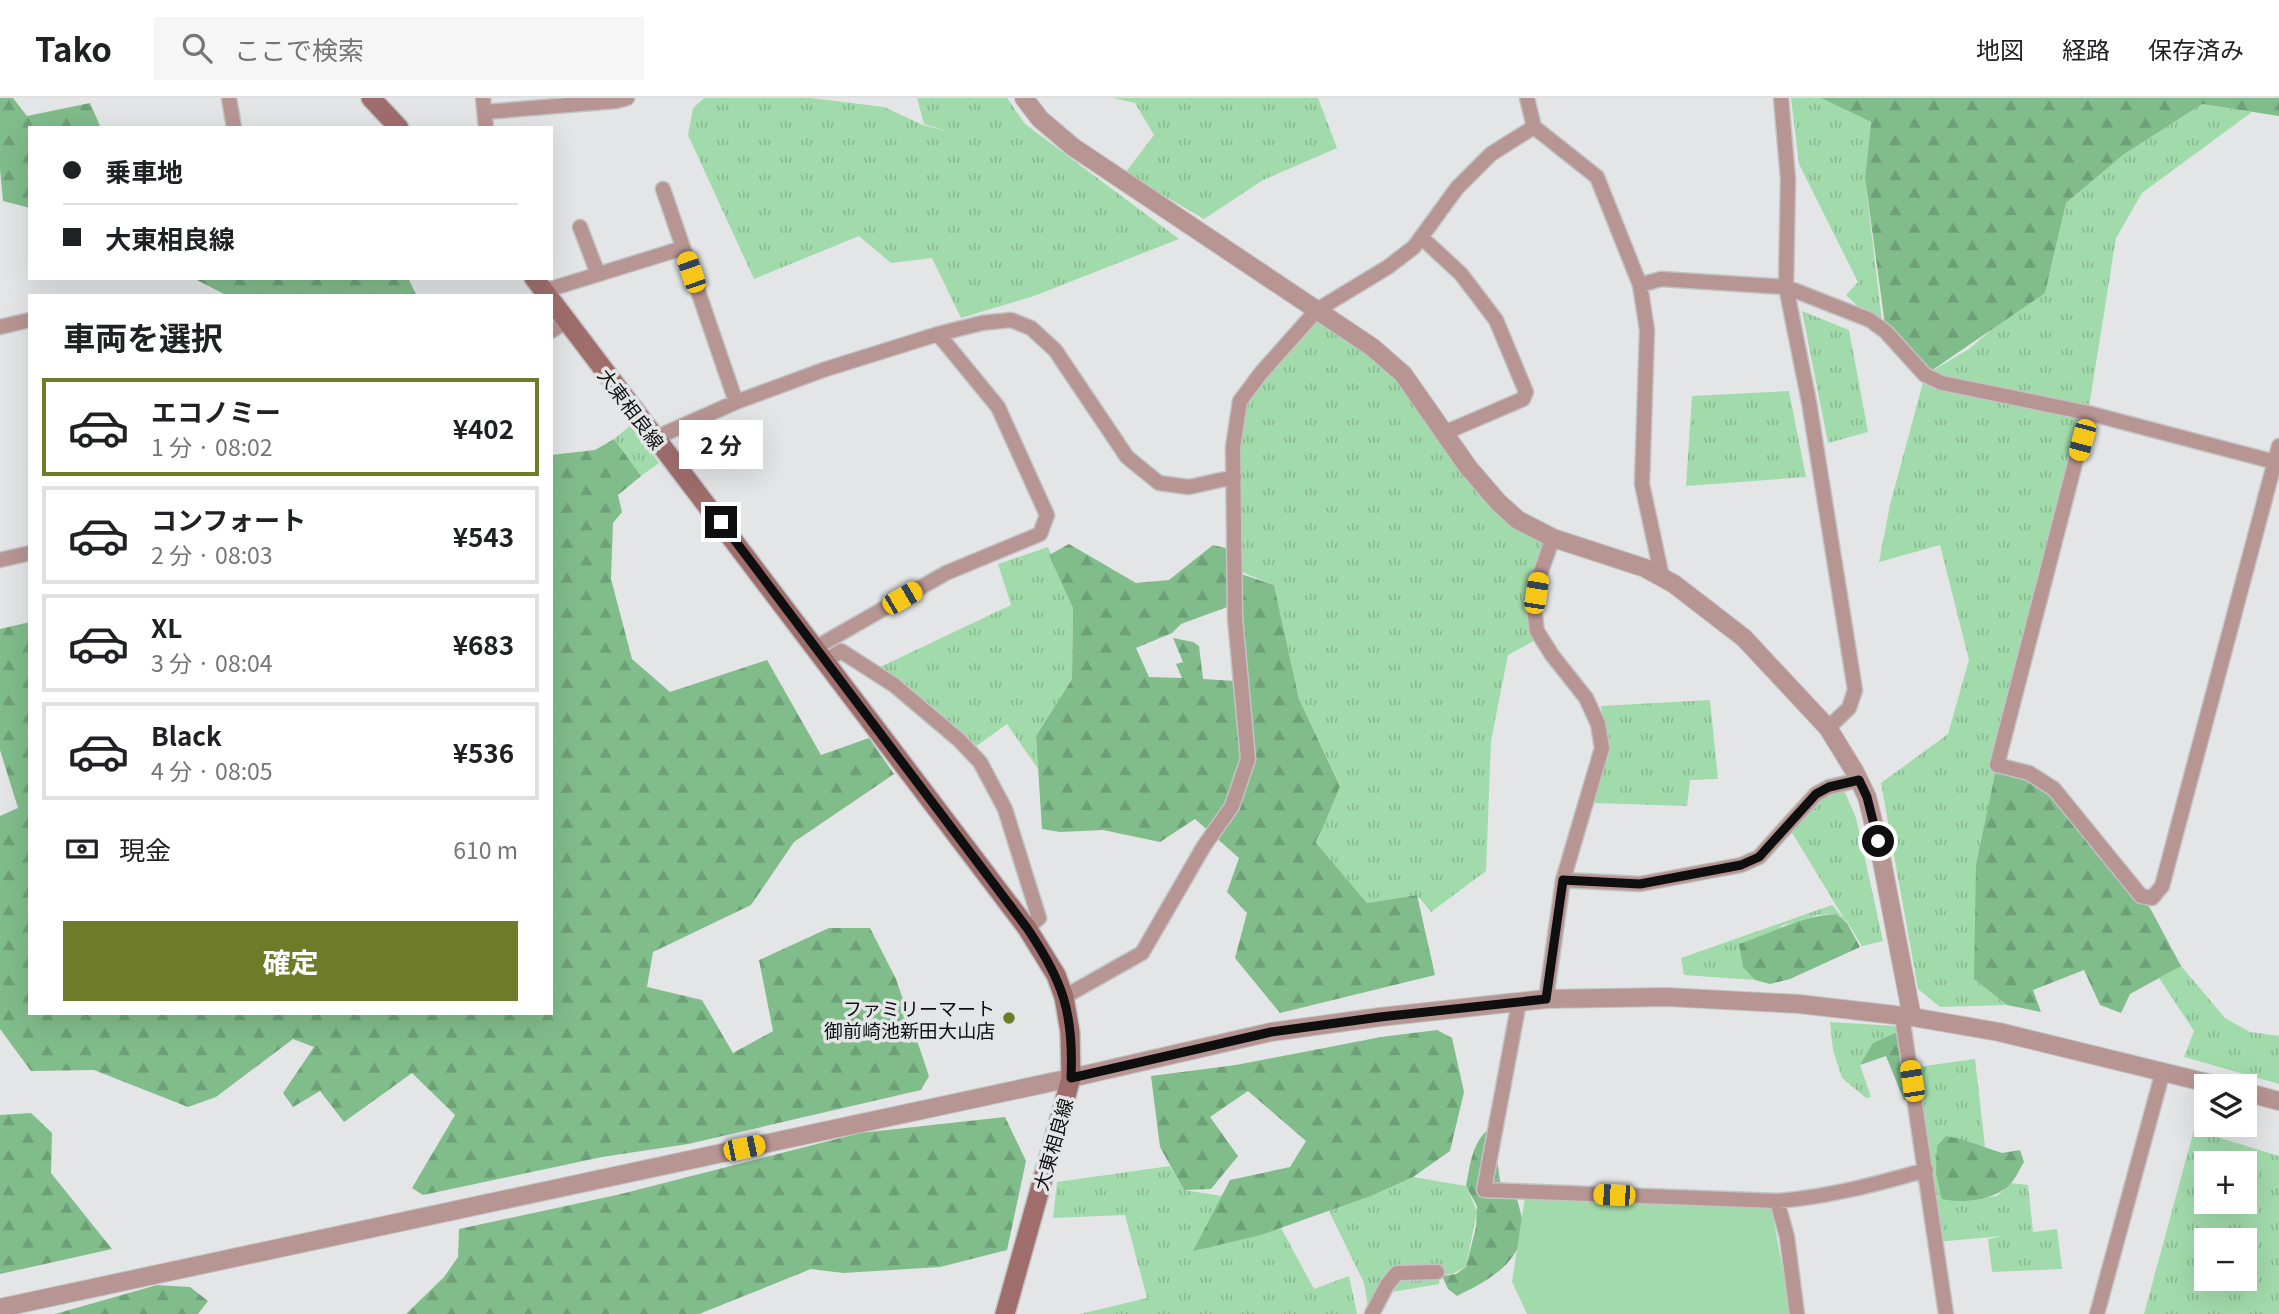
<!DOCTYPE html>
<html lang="ja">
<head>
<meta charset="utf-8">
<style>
	body { margin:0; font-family:Georgia,"Noto Sans JP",serif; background:#f6f6f6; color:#202124; height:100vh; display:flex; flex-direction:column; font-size:26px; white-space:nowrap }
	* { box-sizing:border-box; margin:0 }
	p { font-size:23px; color:#757577 }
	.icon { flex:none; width:38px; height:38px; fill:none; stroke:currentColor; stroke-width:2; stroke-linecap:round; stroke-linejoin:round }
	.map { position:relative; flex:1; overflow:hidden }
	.details { position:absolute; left:28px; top:196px; width:525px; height:721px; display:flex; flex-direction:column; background:#fff; border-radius:0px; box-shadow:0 7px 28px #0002 }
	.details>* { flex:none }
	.hud { position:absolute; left:28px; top:28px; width:525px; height:154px; border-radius:0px; box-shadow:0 7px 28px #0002; display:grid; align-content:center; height:154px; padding:0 35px; background:#fff }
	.fabs { position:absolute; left:2194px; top:976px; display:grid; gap:14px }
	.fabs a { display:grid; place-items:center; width:63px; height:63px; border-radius:0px; background:#fff; box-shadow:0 7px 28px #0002; font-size:35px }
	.end { position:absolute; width:32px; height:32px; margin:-16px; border:9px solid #0f0f0f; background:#fff; box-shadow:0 0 0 4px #fff }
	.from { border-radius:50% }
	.bubble { position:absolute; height:49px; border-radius:0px; background:#fff; box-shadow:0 7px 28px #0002; font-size:23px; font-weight:700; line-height:49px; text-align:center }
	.car { position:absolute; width:21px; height:42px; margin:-21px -10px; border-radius:9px; box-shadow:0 0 5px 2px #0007; background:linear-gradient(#f5c518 24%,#345 0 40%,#f5c518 0 76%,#345 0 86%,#f5c518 0) }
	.hud b { display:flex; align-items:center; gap:24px; height:66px; font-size:26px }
	.hud b+b { border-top:2px solid #e0e0e0 }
	.hud i { width:18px; height:18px; background:#202124 }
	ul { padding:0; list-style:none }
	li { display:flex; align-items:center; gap:21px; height:98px; margin:0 14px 10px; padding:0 21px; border:4px solid #e0e0e0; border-radius:0px }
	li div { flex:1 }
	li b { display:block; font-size:26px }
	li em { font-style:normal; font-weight:700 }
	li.current { border-color:#6e7c2a }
	li>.icon { width:63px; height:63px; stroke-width:1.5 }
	h2 { padding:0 35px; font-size:32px; line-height:84px }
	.pay { display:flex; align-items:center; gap:18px; height:77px; padding:0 35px; font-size:26px }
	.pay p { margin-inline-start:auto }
	.action { display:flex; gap:14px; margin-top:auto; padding:14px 35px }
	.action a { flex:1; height:80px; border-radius:0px; background:#6e7c2a; color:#fff; font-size:28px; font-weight:700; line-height:80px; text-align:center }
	header { display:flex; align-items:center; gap:42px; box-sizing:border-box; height:98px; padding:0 35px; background:#fff; border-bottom:2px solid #e0e0e0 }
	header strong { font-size:33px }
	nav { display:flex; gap:38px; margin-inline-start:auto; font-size:24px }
	.search { width:490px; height:63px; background:#f6f6f6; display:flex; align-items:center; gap:18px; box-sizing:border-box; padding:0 24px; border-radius:0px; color:#757577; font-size:26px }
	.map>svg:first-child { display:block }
</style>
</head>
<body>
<header>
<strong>Tako</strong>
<div class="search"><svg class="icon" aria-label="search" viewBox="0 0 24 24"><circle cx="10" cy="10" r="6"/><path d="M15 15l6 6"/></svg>ここで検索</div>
<nav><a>地図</a><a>経路</a><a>保存済み</a></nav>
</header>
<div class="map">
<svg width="2279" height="1216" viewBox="0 0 2279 1216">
	<defs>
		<pattern id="grass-tufts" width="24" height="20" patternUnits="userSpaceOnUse" patternTransform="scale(1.75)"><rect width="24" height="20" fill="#a2dbab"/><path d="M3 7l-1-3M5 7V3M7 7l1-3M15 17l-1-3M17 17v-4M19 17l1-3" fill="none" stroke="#8abb92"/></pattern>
		<pattern id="forest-firs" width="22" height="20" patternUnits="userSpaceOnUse" patternTransform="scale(1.75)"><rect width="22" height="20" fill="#81bc8b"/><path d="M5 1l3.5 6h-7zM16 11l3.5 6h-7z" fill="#6ea077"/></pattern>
	</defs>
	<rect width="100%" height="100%" fill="#e4e5e6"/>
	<!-- grass -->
	<path fill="url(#grass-tufts)" fill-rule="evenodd" d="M704,0H811L884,9L923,27L950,34L924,26L917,0H1007L1025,26L1179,141L1034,198L961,220L932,160L891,165L859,138L754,181L688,37L693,10Z
		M1113,0H1318L1337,50L1263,82L1204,121L1125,75L1154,37L1135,5Z
		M1791,0H1821L1871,24L1865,80L1883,232L1846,197L1858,184L1799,66Z
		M2202,6L2252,14L2142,95L2116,140L2088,315L1999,661L1974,881L2007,907L1940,909L1918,891L1881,685L1948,636L1969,562L1940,447L1879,464L1890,407L1925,277L1969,251L2048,183L2066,105L2123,57Z
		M1802,213L1849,232L1868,334L1828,345Z
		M1313,218L1403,276L1513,417L1552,442L1533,506L1541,539L1508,557L1491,643L1486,773L1431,814L1417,797L1367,805L1314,744L1322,732L1340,687L1299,601L1274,487L1239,473L1240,303Z
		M1789,293L1806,379L1686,388L1692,298Z
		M631,327L659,365L641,378L614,341Z
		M1048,449L1073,510L1072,581L1036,638L1038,671L1007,626L975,649L878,570L1011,507L998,466Z
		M1710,602L1718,681L1690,682L1687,708L1594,705L1606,638L1601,608Z
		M1834,691L1845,694L1856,720L1883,843L1862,848L1846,822L1845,823L1835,816L1817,817L1801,824L1783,827L1743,868L1755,882L1684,877L1681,860L1832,807L1845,822L1791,733L1825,695Z
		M2181,868L2225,920L2250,934L2279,938V986L2184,959L2194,933L2159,880Z
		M1830,924L1896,928L1900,933L1860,967L1871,999L1866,1000L1842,980L1833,952Z
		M1975,961L1985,1049L1962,1044L1973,1101L1997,1098L2011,1085L2028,1087L2033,1134L2057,1131L2062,1171L1992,1174L1988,1141L2003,1138L1936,1144L1930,1104L1938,1099L1929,1096L1917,969Z
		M2194,1032L2279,1058V1216H2144ZM2207,1066H2245V1104H2207ZM2207,1143H2245V1181H2207Z
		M1170,1068L1184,1092L1222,1098L1194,1152L1281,1130L1314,1191L1349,1178L1357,1216H1080L1147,1200L1125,1117L1053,1120L1057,1084Z
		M1413,1079L1466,1088L1477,1113L1466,1169L1452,1176L1440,1177L1439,1186L1386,1195L1368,1208L1364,1185L1329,1113Z"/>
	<!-- forest -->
	<path fill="url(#forest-firs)" d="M0,0H13L27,18L90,5L101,30H30V110L3,103L0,71Z
		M1821,0H2279V18L2202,6L2123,57L2066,105L2045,195L1925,277L1886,234L1865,80L1871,24Z
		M193,180H408L417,198H228Z
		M614,341L641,378L618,397L622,414L613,425L611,481L632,561L670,594L767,562L821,657L869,640L894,676L794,744L751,807L653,854L647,889L702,902L733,955L773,933L759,862L829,830H870L896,881L929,978L921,992L688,1046L602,1059L423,1097L412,1090L455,1017L412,975L344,1024L320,993L293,1009L283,995L314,949L293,941L216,999L188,1009L94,972L31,973L0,931V718L18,710L0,652V531L30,524V915H551V357L595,352Z
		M1069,446L1136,485L1169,482L1213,447L1229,451L1230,508L1181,526L1172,535L1136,550L1149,579L1182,580L1176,566L1183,564L1173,540L1193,544L1199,548L1203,581L1235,583V474L1274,487L1299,601L1340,688L1322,732L1315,744L1367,805L1417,797L1435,877L1280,915L1235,860L1247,815L1227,794L1239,760L1195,721L1160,744L1103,732L1060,734L1042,731L1036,638L1072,581L1073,510L1049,457Z
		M1997,667L2054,691L2150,810L2181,868L2130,896L2121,915L2100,907L2084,872L2033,892L2041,914L2007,907L1974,881L1976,767Z
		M1836,816L1847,825L1860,849L1790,881L1770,886L1755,882L1743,869L1739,846C1772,835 1801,818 1836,816Z
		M1437,932L1452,940L1464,994L1450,1053L1413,1079L1373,1097L1261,1137L1193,1153L1230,1082L1290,1069L1306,1043L1248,993L1210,1019L1238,1058L1211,1091L1184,1092L1160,1049L1151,978L1236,967L1381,939Z
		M1900,933L1915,1004L1904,1002L1886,958L1860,967L1873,945Z
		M31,1015L52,1035L51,1075L112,1151L0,1176V1017Z
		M1005,1019L1026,1063L1007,1152L940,1169L843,1175L811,1171L699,1216H406L444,1179L458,1159L459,1131L621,1096L860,1035Z
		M1489,1031L1494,1038L1500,1083L1516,1097C1519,1109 1524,1123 1522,1135C1518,1168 1483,1185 1457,1198L1448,1191L1442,1178L1456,1176L1466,1169L1476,1129L1477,1108L1466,1088C1470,1068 1472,1044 1489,1031Z
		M1946,1038L1961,1041L2002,1055L2020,1052L2024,1064C2020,1070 2017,1078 2012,1084C1998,1102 1963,1106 1942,1101L1936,1075L1937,1048Z
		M157,1187L190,1189L208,1203L198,1216H55Z"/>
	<!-- green -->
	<path fill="#a2dbab" d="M1525,1099L1770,1102L1791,1216H1527L1512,1184Z"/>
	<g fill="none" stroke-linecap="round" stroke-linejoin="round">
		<defs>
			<path id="minor" d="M229,0L234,30
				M483,0L486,30
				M1527,0L1534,29L1597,79L1640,187L1647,232L1642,386L1662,479
				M1781,0L1788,81L1786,189L1809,304L1855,592L1849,610L1828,630
				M485,14L616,3L627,0
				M663,91L736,304
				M580,129L598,176
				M1421,139L1461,176L1496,222L1526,294L1523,301L1444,335
				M1640,187L1661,181L1786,189L1870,222L1886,234L1925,277L1942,285L2088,315L2279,365
				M544,193L683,150
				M0,229L30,222
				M551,233L567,223
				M2088,315L1997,667L2029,675L2054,691L2141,798L2152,800L2162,788L2279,348
				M655,340L736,304L823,272L938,236L982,225L1011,222L1031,230L1055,252L1127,359L1159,385L1189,389L1234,379
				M0,462L30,455
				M815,550L946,475L1040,436L1047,417L998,309L938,236
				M825,563L841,553L894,587L959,642L980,664L1005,711L1039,820L1027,830
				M1563,782L1640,786L1741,767L1759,759L1816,696L1829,689L1859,682
				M1064,899L1142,855L1204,748L1232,708L1248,661L1235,520L1233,349L1240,303L1261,275L1317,212L1388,169L1414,149L1457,90L1491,56L1534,29
				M1546,901L1563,782L1602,650L1598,626L1586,600L1552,557L1537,533L1534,510L1539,479L1553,440
				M1519,904L1484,1092L1777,1103C1828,1099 1877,1086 1926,1072
				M1902,918L1946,1216
				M1777,1103L1787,1139L1797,1216
				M1372,1216L1387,1187L1397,1175L1437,1174
				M2097,1216L2163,973"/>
			<path id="tertiary" d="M1024,0L1040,21L1073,49L1372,249L1403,276L1468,369L1498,404L1518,422L1553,440L1645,470L1674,486L1744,540L1828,630L1855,674L1867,699L1878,743L1912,919
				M2245,994L2279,1003
				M0,1210L1071,980L1271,934L1380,919L1546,901L1667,899L1799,906L1912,919L1999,934L2224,989"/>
			<path id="secondary" d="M371,0L399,30
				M534,180L548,198
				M551,202L1027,830L1056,877L1064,899L1070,934L1071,980L1005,1216"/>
		</defs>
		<!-- minor casing -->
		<use href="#minor" stroke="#c2c3c4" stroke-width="17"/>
		<!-- tertiary casing -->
		<use href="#tertiary" stroke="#c2c3c4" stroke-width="20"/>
		<!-- secondary casing -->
		<use href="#secondary" stroke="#c2c3c4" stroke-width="22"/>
		<!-- minor -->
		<use href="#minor" stroke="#b79593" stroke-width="14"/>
		<!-- tertiary -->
		<use href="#tertiary" stroke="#b79593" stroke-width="18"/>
		<!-- secondary -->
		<use href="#secondary" stroke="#9f6e6c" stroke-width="19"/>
	</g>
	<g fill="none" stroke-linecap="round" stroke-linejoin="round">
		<!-- route -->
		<path stroke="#0f0f0f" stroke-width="9" d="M721,424L1027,830C1063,883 1074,915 1071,980L1271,934L1380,919L1546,901L1563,782L1640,786L1741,767L1759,759L1816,696L1829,689L1859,682L1867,699L1878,743"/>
	</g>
	<!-- markers -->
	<circle fill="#6e7c2a" stroke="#e4e5e6" stroke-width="2.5" cx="1009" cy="920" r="7"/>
	<g text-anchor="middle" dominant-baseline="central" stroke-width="7" stroke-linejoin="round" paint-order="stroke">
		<!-- street labels -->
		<g font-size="19" fill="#0f0f0f" stroke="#e4e5e6">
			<text transform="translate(632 310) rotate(53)">大東相良線</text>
			<text transform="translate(1052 1046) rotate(-74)">大東相良線</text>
		</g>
		<!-- poi labels -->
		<g font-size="19" fill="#0f0f0f" stroke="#e4e5e6" text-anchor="end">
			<text x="995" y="909">ファミリーマート<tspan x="995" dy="22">御前崎池新田大山店</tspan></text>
		</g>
	</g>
</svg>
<div class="fabs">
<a><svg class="icon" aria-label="layers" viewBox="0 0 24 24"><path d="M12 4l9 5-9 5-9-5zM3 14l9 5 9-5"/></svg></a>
<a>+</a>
<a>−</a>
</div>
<i class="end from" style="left:1878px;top:743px"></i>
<i class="end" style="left:721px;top:424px"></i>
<div class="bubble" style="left:679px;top:322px;width:84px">2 分</div>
<i class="car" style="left:691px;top:174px;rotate:341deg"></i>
<i class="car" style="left:2082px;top:342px;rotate:195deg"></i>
<i class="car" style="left:1536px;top:495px;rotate:9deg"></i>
<i class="car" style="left:902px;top:500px;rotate:60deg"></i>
<i class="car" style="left:1912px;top:983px;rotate:351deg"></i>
<i class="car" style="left:744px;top:1050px;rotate:78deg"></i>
<i class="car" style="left:1614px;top:1097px;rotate:272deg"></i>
<div class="hud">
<b><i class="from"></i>乗車地</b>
<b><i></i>大東相良線</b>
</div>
<section class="details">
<h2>車両を選択</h2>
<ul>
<li class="current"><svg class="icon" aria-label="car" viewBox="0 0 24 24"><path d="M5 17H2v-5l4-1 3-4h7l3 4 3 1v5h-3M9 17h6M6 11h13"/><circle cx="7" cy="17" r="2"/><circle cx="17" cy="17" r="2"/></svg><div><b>エコノミー</b><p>1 分 · 08:02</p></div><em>¥402</em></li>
<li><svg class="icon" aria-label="car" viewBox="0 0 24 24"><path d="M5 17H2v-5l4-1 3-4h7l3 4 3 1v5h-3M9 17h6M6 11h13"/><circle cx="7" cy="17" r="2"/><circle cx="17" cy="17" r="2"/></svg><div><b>コンフォート</b><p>2 分 · 08:03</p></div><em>¥543</em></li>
<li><svg class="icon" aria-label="car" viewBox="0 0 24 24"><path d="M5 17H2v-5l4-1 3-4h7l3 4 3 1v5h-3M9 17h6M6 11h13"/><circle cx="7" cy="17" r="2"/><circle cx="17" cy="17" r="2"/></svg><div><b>XL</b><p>3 分 · 08:04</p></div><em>¥683</em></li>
<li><svg class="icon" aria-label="car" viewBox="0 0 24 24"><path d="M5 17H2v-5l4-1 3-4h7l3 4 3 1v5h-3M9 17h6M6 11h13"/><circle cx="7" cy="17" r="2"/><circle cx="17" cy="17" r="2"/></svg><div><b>Black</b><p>4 分 · 08:05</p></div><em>¥536</em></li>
</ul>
<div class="pay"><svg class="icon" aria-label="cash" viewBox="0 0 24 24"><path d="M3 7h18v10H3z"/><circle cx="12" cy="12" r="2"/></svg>現金<p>610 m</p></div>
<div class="action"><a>確定</a></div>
</section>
</div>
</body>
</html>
